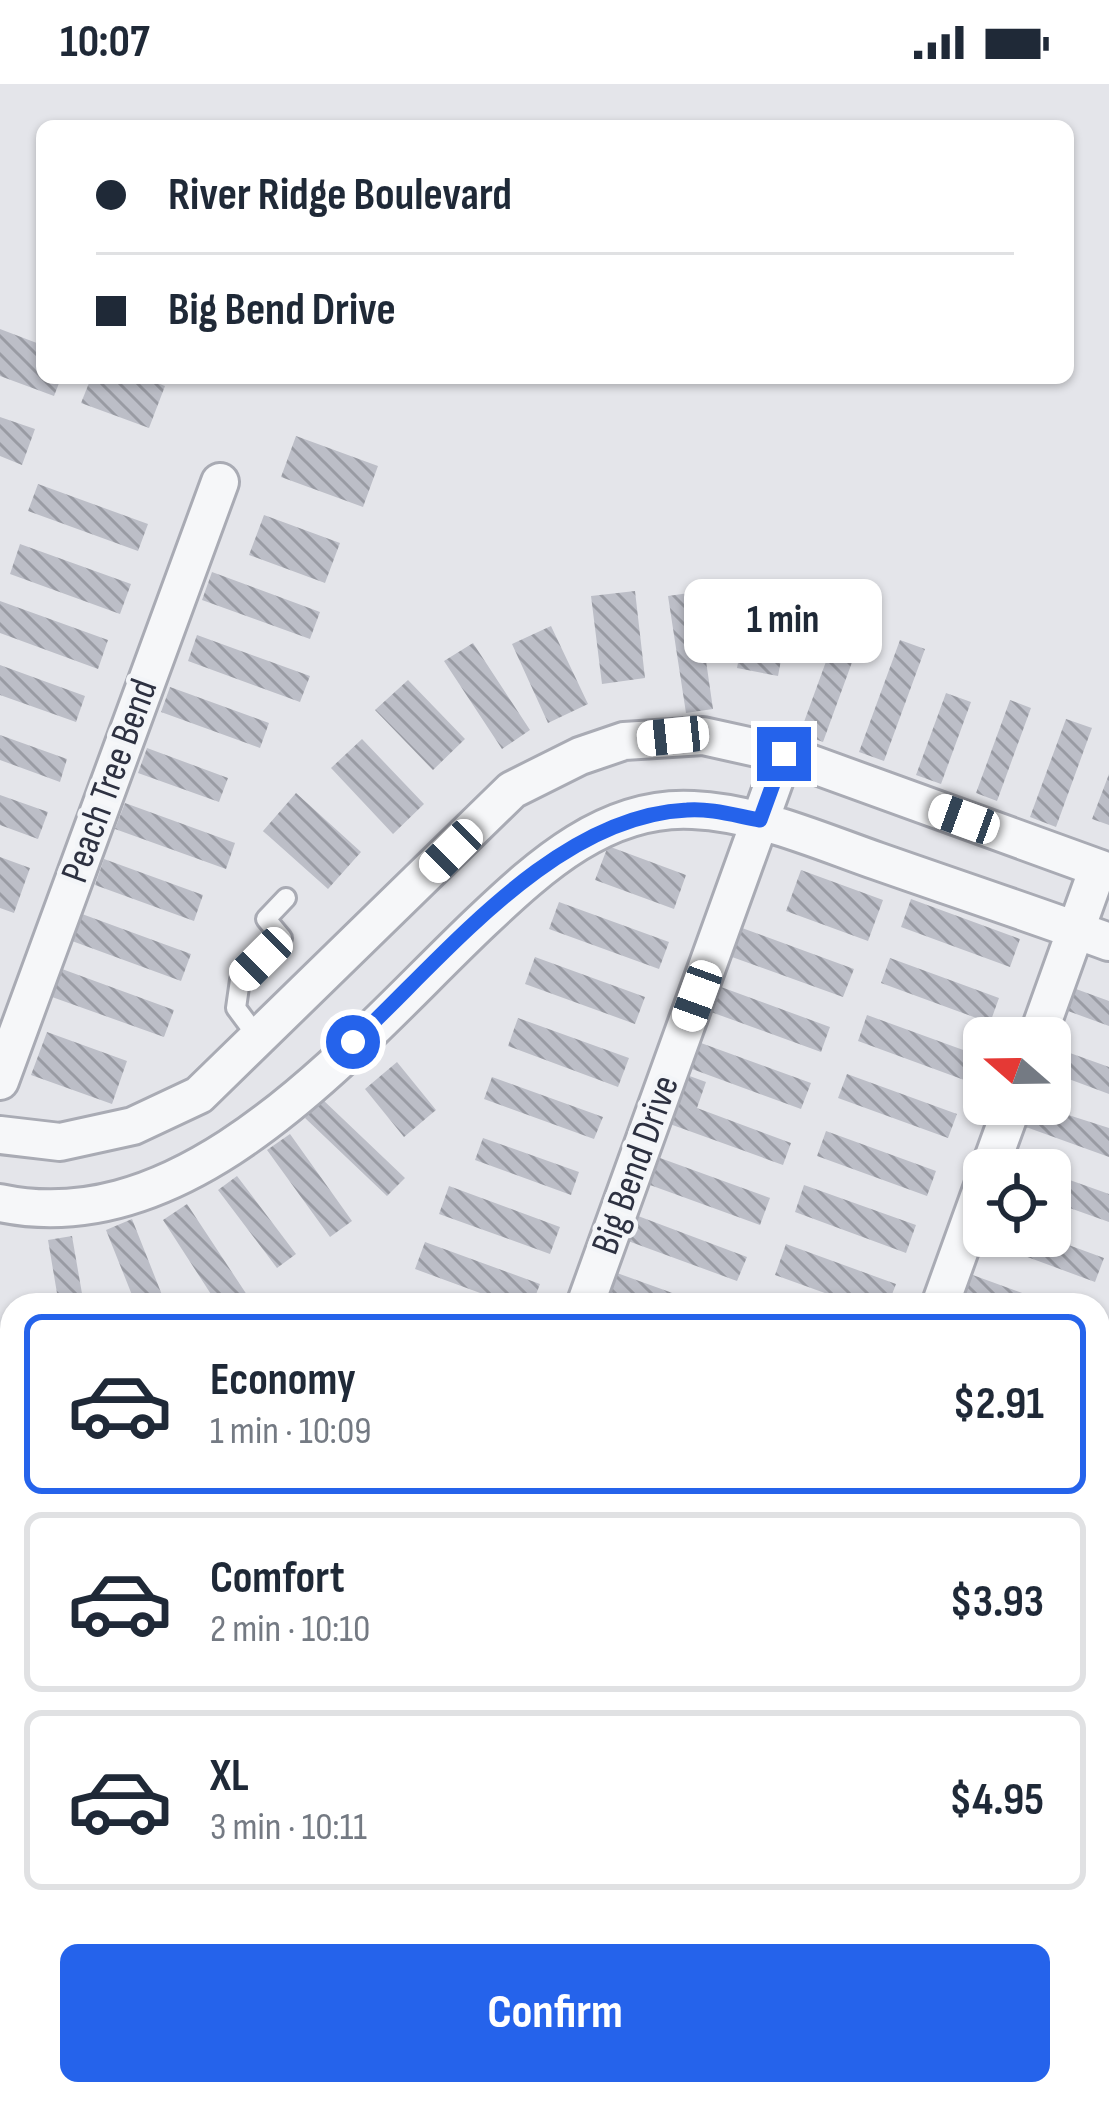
<!DOCTYPE html>
<html lang="en">
<head>
<meta charset="utf-8">
<style>
	body { margin:0; font-family:"Sofia Sans Condensed",sans-serif; background:#f2f2f3; color:#1f2937; height:100vh; display:flex; flex-direction:column; font-size:45px; white-space:nowrap }
	* { box-sizing:border-box; margin:0 }
	p { font-size:39px; color:#747a83 }
	.icon { flex:none; width:66px; height:66px; fill:none; stroke:currentColor; stroke-width:2; stroke-linecap:round; stroke-linejoin:round }
	.map { position:relative; flex:1; overflow:hidden }
	.drawer { position:absolute; left:0px; top:1209px; width:1110px; height:813px; display:flex; flex-direction:column; background:#fff; border-radius:36px 36px 0 0; box-shadow:0 3px 9px #0004 }
	.drawer>* { flex:none }
	.hud { position:absolute; left:36px; top:36px; width:1038px; height:264px; border-radius:18px; box-shadow:0 3px 9px #0004; display:grid; align-content:center; height:264px; padding:0 60px; background:#fff }
	.needle { width:78px; rotate:290deg }
	.buttons { position:absolute; left:963px; top:933px; display:grid; gap:24px }
	.buttons a { display:grid; place-items:center; width:108px; height:108px; border-radius:18px; background:#fff; box-shadow:0 3px 9px #0004; font-size:60px }
	.end { position:absolute; width:54px; height:54px; margin:-27px; border:15px solid #2563eb; background:#fff; box-shadow:0 0 0 6px #fff }
	.from { border-radius:50% }
	.bubble { position:absolute; height:84px; border-radius:18px; background:#fff; box-shadow:0 3px 9px #0004; font-size:39px; font-weight:700; line-height:84px; text-align:center }
	.car { position:absolute; width:36px; height:72px; margin:-36px -18px; border-radius:15px; box-shadow:0 0 9px 3px #0007; background:linear-gradient(#fff 24%,#345 0 40%,#fff 0 76%,#345 0 86%,#fff 0) }
	.hud b { display:flex; align-items:center; gap:42px; height:114px; font-size:45px }
	.hud b+b { border-top:3px solid #e0e1e3 }
	.hud i { width:30px; height:30px; background:#1f2937 }
	ul { padding:21px 0 0; list-style:none }
	li { display:flex; align-items:center; gap:36px; height:180px; margin:0 24px 18px; padding:0 36px; border:6px solid #e0e1e3; border-radius:18px }
	li div { flex:1 }
	li b { display:block; font-size:45px }
	li em { font-style:normal; font-weight:700 }
	li.selected { border-color:#2563eb }
	li>.icon { width:108px; height:108px; stroke-width:1.5 }
	.button { display:flex; gap:24px; margin-top:auto; padding:24px 60px }
	.button a { flex:1; height:138px; border-radius:18px; background:#2563eb; color:#fff; font-size:48px; font-weight:700; line-height:138px; text-align:center }
	.status { display:flex; justify-content:space-between; align-items:center; height:84px; padding:0 60px; background:#fff; direction:ltr }
	.status svg { height:33px; fill:currentColor }
	.map>svg:first-child { display:block }
</style>
</head>
<body>
<div class="status"><b>10:07</b><svg viewBox="0 0 49 12"><path d="M0 12V9h3v3zM5 12V6h3v6zM10 12V3h3v9zM15 12V0h3v12zM26 1h20v11H26zM47 4h2v5h-2z"/></svg></div>
<div class="map">
<svg width="1109" height="2021" viewBox="0 0 1109 2021">
	<defs>
		<pattern id="building-back-hatch" width="6" height="6" patternUnits="userSpaceOnUse" patternTransform="scale(3)"><rect width="6" height="6" fill="#bcbec7"/><path d="M-1 5l2 2M0 0l6 6M5-1l2 2" fill="none" stroke="#999ba3"/></pattern>
	</defs>
	<rect width="100%" height="100%" fill="#e4e5ea"/>
	<!-- built -->
	<path fill="#d2d4dc" d="M0,1300L12,1304V2010H1098V1691L1109,1695V2021H0Z"/>
	<!-- building -->
	<path fill="url(#building-back-hatch)" d="M0,245L42,261V294H61L54,312L0,292Z
		M91,294H144L165,302L149,344L81,319Z
		M0,333L35,345L22,381L0,372Z
		M296,352L378,382L363,423L281,393Z
		M38,400L148,440L138,467L28,427Z
		M264,431L340,459L325,499L249,471Z
		M20,460L131,500L120,530L10,490Z
		M212,488L320,528L310,555L202,516Z
		M635,507L645,594L602,600L591,512Z
		M696,508L713,625L686,629L668,512Z
		M0,517L108,556L98,585L0,549Z
		M749,521L790,528L778,592L737,584Z
		M840,539L863,548L823,658L800,649Z
		M551,542L588,620L548,639L512,560Z
		M197,551L310,592L300,618L188,577Z
		M900,556L925,565L884,677L859,668Z
		M473,559L530,646L502,665L444,577Z
		M0,581L85,612L76,638L0,611Z
		M408,596L465,655L433,686L375,626Z
		M170,603L269,639L260,664L161,628Z
		M946,609L971,618L941,700L916,691Z
		M1010,616L1031,624L997,717L976,709Z
		M1066,635L1092,644L1056,743L1030,733Z
		M0,651L67,675L60,698L0,676Z
		M362,655L424,720L393,750L331,684Z
		M147,664L228,694L219,718L138,689Z
		M1109,690V741L1092,735Z
		M296,709L361,768L328,805L263,747Z
		M0,711L48,728L38,755L0,741Z
		M125,719L235,759L226,785L115,745Z
		M608,762L686,791L674,825L595,796Z
		M0,773L30,784L14,829L0,824Z
		M104,775L203,811L194,837L95,801Z
		M801,786L883,816L868,857L786,827Z
		M911,815L1020,855L1010,883L901,843Z
		M559,818L669,858L659,885L549,845Z
		M82,830L191,870L181,897L72,857Z
		M742,844L854,885L843,913L732,873Z
		M535,873L645,913L635,940L525,900Z
		M890,874L999,914L990,939L881,899Z
		M62,885L174,926L164,953L52,913Z
		M721,903L830,943L821,968L711,928Z
		M1076,905L1109,917V942L1068,927Z
		M867,931L977,971L967,997L858,957Z
		M518,934L629,974L618,1003L508,962Z
		M47,948L127,977L112,1020L31,991Z
		M701,959L811,999L801,1025L692,985Z
		M1056,964L1109,983V1010L1050,988Z
		M397,978L436,1026L404,1053L365,1005Z
		M684,990L706,998L697,1024L791,1059L783,1081L667,1039Z
		M847,990L957,1030L948,1054L838,1014Z
		M492,993L603,1033L594,1055L484,1015Z
		M322,1015L405,1094L387,1112L305,1034Z
		M1034,1020L1109,1044V1073L1026,1043Z
		M826,1047L936,1087L927,1112L817,1072Z
		M290,1050L352,1137L330,1153L267,1066Z
		M483,1054L579,1088L571,1111L475,1076Z
		M660,1074L770,1114L760,1141L650,1101Z
		M1050,1089L1109,1110V1138L1050,1117Z
		M237,1092L296,1170L277,1184L218,1106Z
		M804,1101L916,1141L906,1169L795,1128Z
		M449,1102L560,1143L550,1170L439,1130Z
		M187,1120L249,1214L238,1221H218L163,1136Z
		M638,1132L747,1173L737,1197L628,1157Z
		M132,1135L166,1221H136L106,1146Z
		M72,1152L84,1221H59L48,1156Z
		M986,1152H1044L1104,1174L1095,1198L984,1157Z
		M425,1158L540,1200L532,1221H513L415,1185Z
		M786,1160L896,1200L888,1221H858L775,1191Z
		M617,1189L703,1220V1221H627L607,1214Z
		M970,1190L1055,1221H976L961,1216Z
		M1098,1469L1109,1473V1506L1098,1502Z"/>
	<g fill="none" stroke-linecap="round" stroke-linejoin="round">
		<defs>
			<path id="service" d="M259,955L236,924L240,896L282,854L266,835L286,814"/>
			<path id="minor" d="M1037,954L1098,784
				M0,997L220,398
				M0,1051L60,1058L133,1042L199,1011L512,706L580,672L624,657L703,652L784,670L1109,788
				M989,1086L1013,1020
				M0,1119C193,1160 356,956 482,837C540,782 607,721 693,726C757,729 817,756 877,777C954,804 1032,830 1109,858
				M585,1221L784,670
				M940,1221L984,1099
				M87,2021L91,2010
				M362,2021L366,2010"/>
		</defs>
		<!-- service casing -->
		<use href="#service" stroke="#a9abb4" stroke-width="24"/>
		<!-- minor casing -->
		<use href="#minor" stroke="#a9abb4" stroke-width="42"/>
		<!-- service -->
		<use href="#service" stroke="#f6f7f9" stroke-width="18"/>
		<!-- minor -->
		<use href="#minor" stroke="#f6f7f9" stroke-width="36"/>
	</g>
	<g fill="none" stroke-linecap="round" stroke-linejoin="round">
		<!-- route -->
		<path stroke="#2563eb" stroke-width="15" d="M353,958C445,872 555,732 687,726C710,724 737,732 760,736L784,670"/>
	</g>
	<g text-anchor="middle" dominant-baseline="central" stroke-width="9" stroke-linejoin="round" paint-order="stroke">
		<!-- street labels -->
		<g font-size="39" fill="#2d3141" stroke="#f3f5f8">
			<text transform="translate(110 697) rotate(-70)">Peach Tree Bend</text>
			<text transform="translate(636 1081) rotate(-70)">Big Bend Drive</text>
		</g>
	</g>
</svg>
<div class="buttons">
<a><svg class="needle" viewBox="-14 -14 28 28"><path d="M0-13l5 13h-10z" fill="#e53935"/><path d="M0 13l5-13h-10z" fill="#747a83"/></svg></a>
<a><svg class="icon" aria-label="locate" viewBox="0 0 24 24"><circle cx="12" cy="12" r="6"/><path d="M12 2v4M12 18v4M2 12h4M18 12h4"/></svg></a>
</div>
<i class="end from" style="left:353px;top:958px"></i>
<i class="end" style="left:784px;top:670px"></i>
<div class="bubble" style="left:684px;top:495px;width:198px">1 min</div>
<i class="car" style="left:673px;top:652px;rotate:264deg"></i>
<i class="car" style="left:964px;top:735px;rotate:290deg"></i>
<i class="car" style="left:451px;top:767px;rotate:225deg"></i>
<i class="car" style="left:261px;top:875px;rotate:225deg"></i>
<i class="car" style="left:697px;top:912px;rotate:200deg"></i>
<div class="hud">
<b><i class="from"></i>River Ridge Boulevard</b>
<b><i></i>Big Bend Drive</b>
</div>
<section class="drawer">
<ul>
<li class="selected"><svg class="icon" aria-label="car" viewBox="0 0 24 24"><path d="M5 17H2v-5l4-1 3-4h7l3 4 3 1v5h-3M9 17h6M6 11h13"/><circle cx="7" cy="17" r="2"/><circle cx="17" cy="17" r="2"/></svg><div><b>Economy</b><p>1 min · 10:09</p></div><em>$2.91</em></li>
<li><svg class="icon" aria-label="car" viewBox="0 0 24 24"><path d="M5 17H2v-5l4-1 3-4h7l3 4 3 1v5h-3M9 17h6M6 11h13"/><circle cx="7" cy="17" r="2"/><circle cx="17" cy="17" r="2"/></svg><div><b>Comfort</b><p>2 min · 10:10</p></div><em>$3.93</em></li>
<li><svg class="icon" aria-label="car" viewBox="0 0 24 24"><path d="M5 17H2v-5l4-1 3-4h7l3 4 3 1v5h-3M9 17h6M6 11h13"/><circle cx="7" cy="17" r="2"/><circle cx="17" cy="17" r="2"/></svg><div><b>XL</b><p>3 min · 10:11</p></div><em>$4.95</em></li>
</ul>
<div class="button"><a>Confirm</a></div>
</section>
</div>
</body>
</html>
